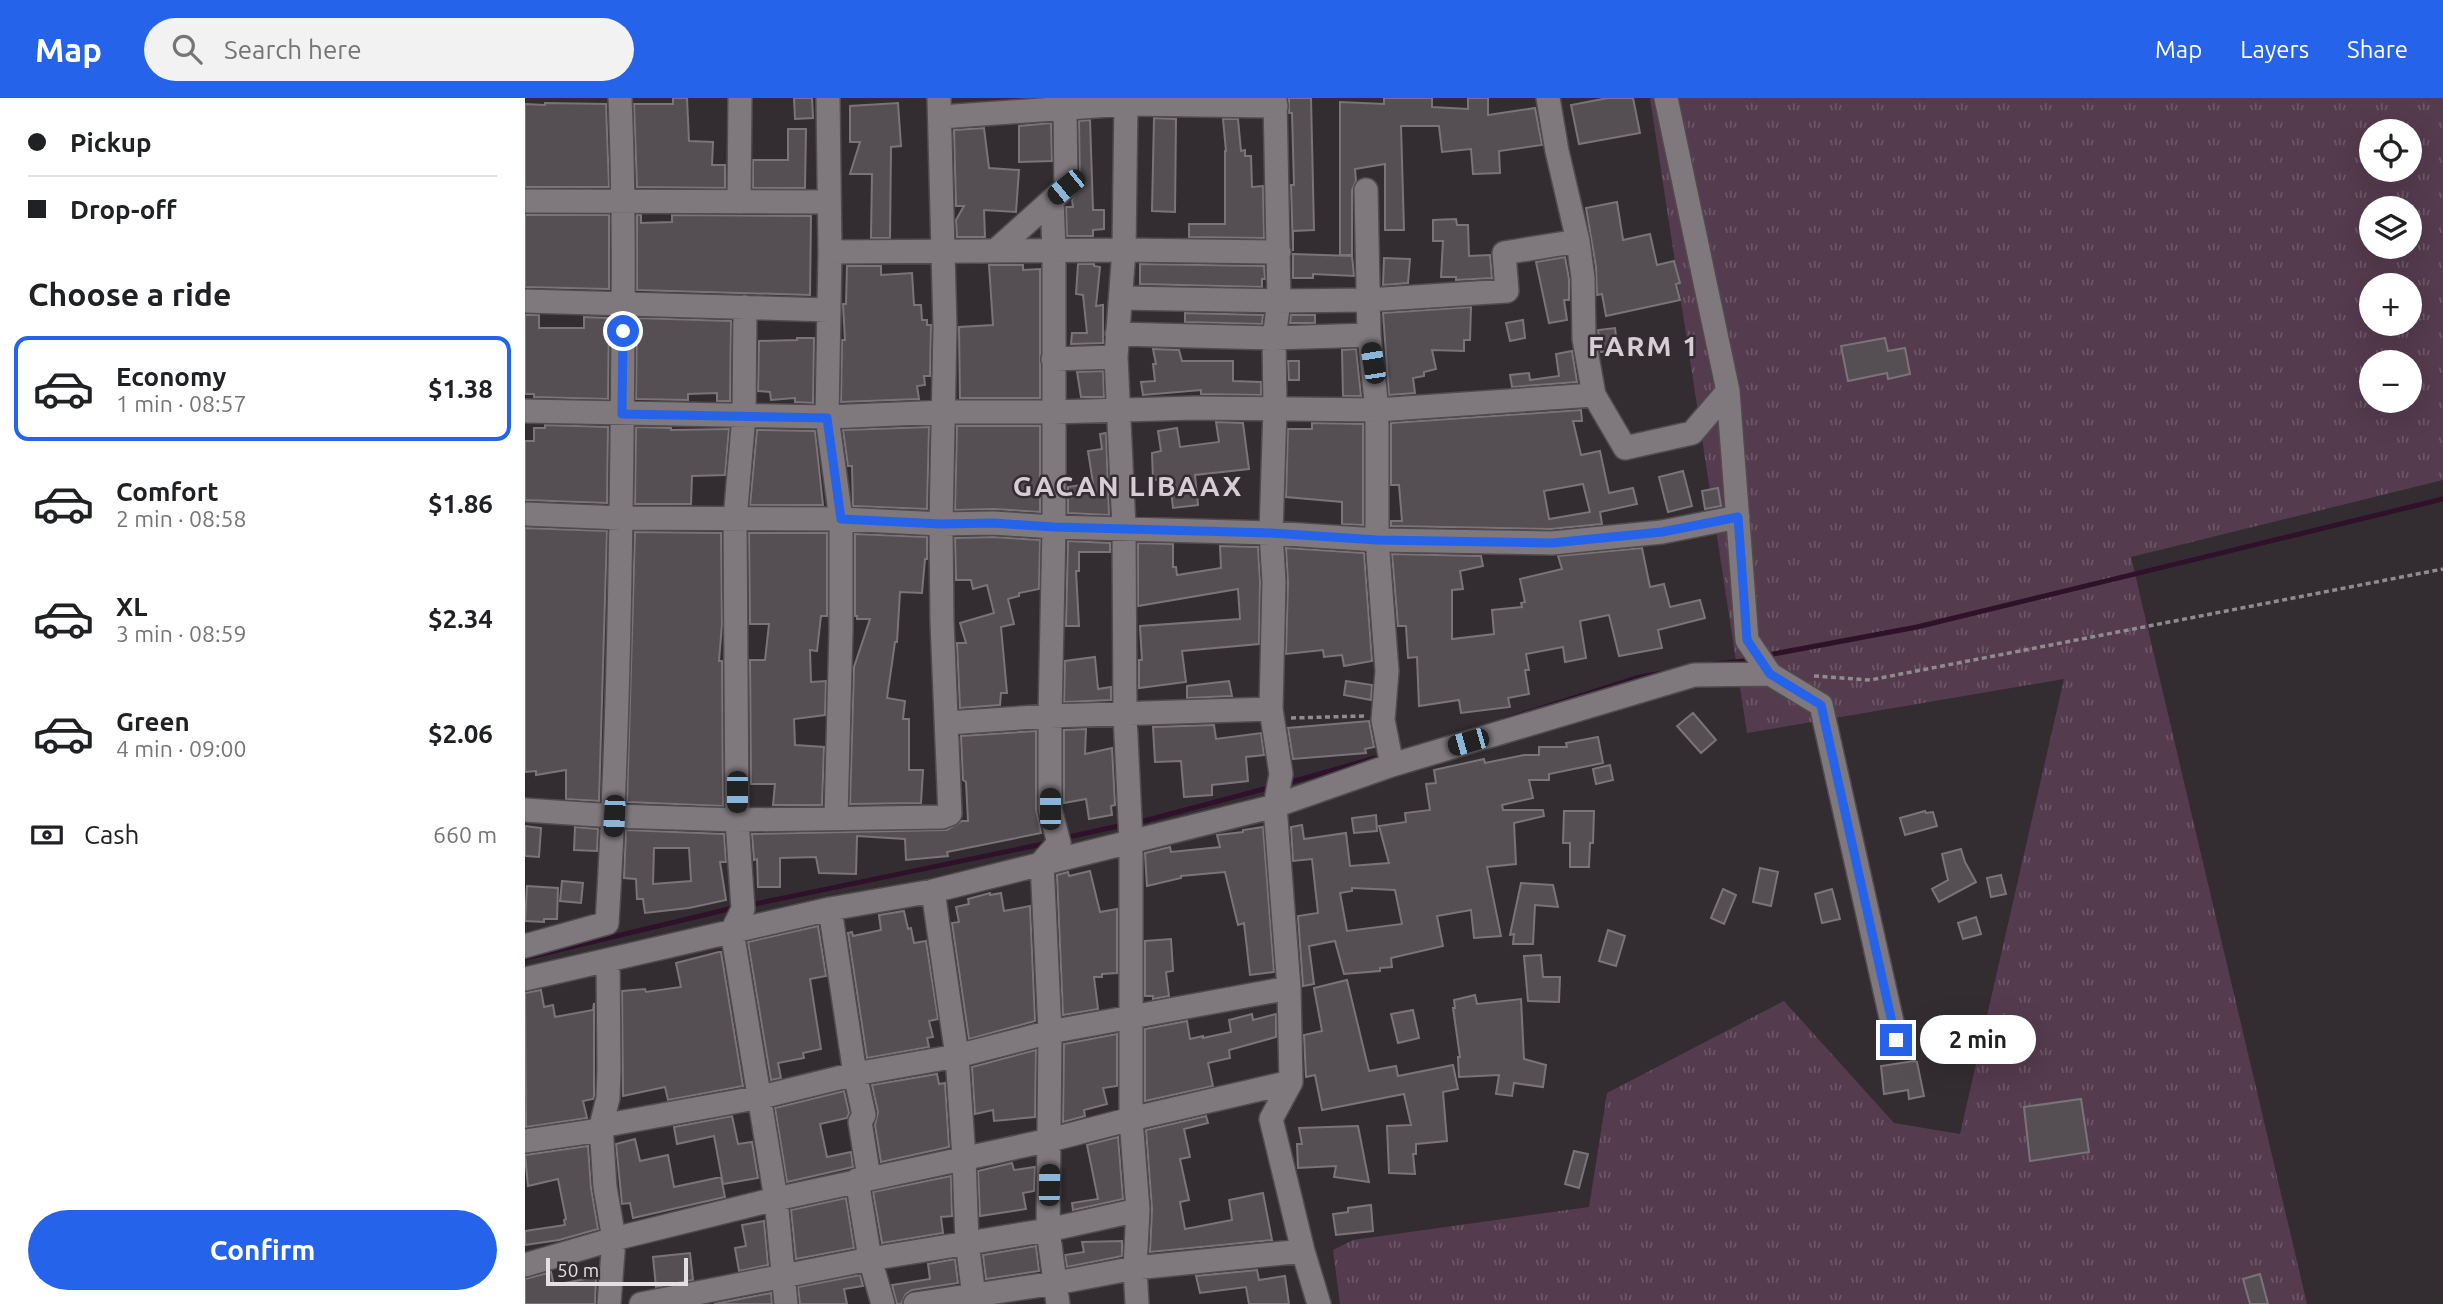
<!DOCTYPE html>
<html lang="en">
<head>
<meta charset="utf-8">
<style>
	body { margin:0; font-family:Ubuntu,sans-serif; background:#f2f2f2; color:#202124; height:100vh; display:flex; flex-direction:column; font-size:26px; white-space:nowrap }
	* { box-sizing:border-box; margin:0 }
	p { font-size:23px; color:#757577 }
	.icon { flex:none; width:38px; height:38px; fill:none; stroke:currentColor; stroke-width:2; stroke-linecap:round; stroke-linejoin:round }
	.map { position:relative; flex:1; overflow:hidden }
	.details { display:flex; flex-direction:column; background:#fff; width:525px }
	.details>* { flex:none }
	.top-card { display:grid; align-content:center; height:154px; padding:0 28px; background:#fff }
	.buttons { position:absolute; left:1834px; top:21px; display:grid; gap:14px }
	.buttons a { display:grid; place-items:center; width:63px; height:63px; border-radius:50%; background:#fff; box-shadow:0 7px 28px #0002; font-size:35px }
	.scale { position:absolute; left:21px; bottom:18px; width:142px; box-sizing:border-box; padding-left:7px; border:4px solid #e3e0e2; border-top:0; font-size:19px; line-height:24px; white-space:nowrap; color:#e3e0e2; -webkit-text-stroke:5px #332d32; paint-order:stroke }
	.end { position:absolute; width:32px; height:32px; margin:-16px; border:9px solid #2563eb; background:#fff; box-shadow:0 0 0 4px #fff }
	.from { border-radius:50% }
	.bubble { position:absolute; height:49px; border-radius:24px; background:#fff; box-shadow:0 7px 28px #0002; font-size:23px; font-weight:700; line-height:49px; text-align:center }
	.car { position:absolute; width:21px; height:42px; margin:-21px -10px; border-radius:9px; box-shadow:0 0 5px 2px #0007; background:linear-gradient(#222 24%,#8ab4d8 0 40%,#222 0 76%,#8ab4d8 0 86%,#222 0) }
	.top-card b { display:flex; align-items:center; gap:24px; height:66px; font-size:26px }
	.top-card b+b { border-top:2px solid #e0e0e0 }
	.top-card i { width:18px; height:18px; background:#202124 }
	ul { padding:0; list-style:none }
	li { display:flex; align-items:center; gap:21px; height:105px; margin:0 14px 10px; padding:0 14px; border:4px solid transparent; border-radius:14px }
	li div { flex:1 }
	li b { display:block; font-size:26px }
	li em { font-style:normal; font-weight:700 }
	li.current { border-color:#2563eb }
	li>.icon { width:63px; height:63px; stroke-width:1.5 }
	h2 { padding:0 28px; font-size:32px; line-height:84px }
	.pay { display:flex; align-items:center; gap:18px; height:77px; padding:0 28px; font-size:26px }
	.pay p { margin-inline-start:auto }
	.button { display:flex; gap:14px; margin-top:auto; padding:14px 28px }
	.button a { flex:1; height:80px; border-radius:42px; background:#2563eb; color:#fff; font-size:28px; font-weight:700; line-height:80px; text-align:center }
	header { display:flex; align-items:center; gap:42px; box-sizing:border-box; height:98px; padding:0 35px; background:#2563eb; color:#fff }
	header strong { font-size:33px }
	nav { display:flex; gap:38px; margin-inline-start:auto; font-size:24px }
	.search { width:490px; height:63px; background:#f2f2f2; display:flex; align-items:center; gap:18px; box-sizing:border-box; padding:0 24px; border-radius:38px; color:#757577; font-size:26px }
	main { display:flex; flex:1; min-height:0 }
	.map>svg:first-child { display:block }
</style>
</head>
<body>
<header>
<strong>Map</strong>
<div class="search"><svg class="icon" aria-label="search" viewBox="0 0 24 24"><circle cx="10" cy="10" r="6"/><path d="M15 15l6 6"/></svg>Search here</div>
<nav><a>Map</a><a>Layers</a><a>Share</a></nav>
</header>
<main>
<section class="details">
<div class="top-card">
<b><i class="from"></i>Pickup</b>
<b><i></i>Drop-off</b>
</div>
<h2>Choose a ride</h2>
<ul>
<li class="current"><svg class="icon" aria-label="car" viewBox="0 0 24 24"><path d="M5 17H2v-5l4-1 3-4h7l3 4 3 1v5h-3M9 17h6M6 11h13"/><circle cx="7" cy="17" r="2"/><circle cx="17" cy="17" r="2"/></svg><div><b>Economy</b><p>1 min · 08:57</p></div><em>$1.38</em></li>
<li><svg class="icon" aria-label="car" viewBox="0 0 24 24"><path d="M5 17H2v-5l4-1 3-4h7l3 4 3 1v5h-3M9 17h6M6 11h13"/><circle cx="7" cy="17" r="2"/><circle cx="17" cy="17" r="2"/></svg><div><b>Comfort</b><p>2 min · 08:58</p></div><em>$1.86</em></li>
<li><svg class="icon" aria-label="car" viewBox="0 0 24 24"><path d="M5 17H2v-5l4-1 3-4h7l3 4 3 1v5h-3M9 17h6M6 11h13"/><circle cx="7" cy="17" r="2"/><circle cx="17" cy="17" r="2"/></svg><div><b>XL</b><p>3 min · 08:59</p></div><em>$2.34</em></li>
<li><svg class="icon" aria-label="car" viewBox="0 0 24 24"><path d="M5 17H2v-5l4-1 3-4h7l3 4 3 1v5h-3M9 17h6M6 11h13"/><circle cx="7" cy="17" r="2"/><circle cx="17" cy="17" r="2"/></svg><div><b>Green</b><p>4 min · 09:00</p></div><em>$2.06</em></li>
</ul>
<div class="pay"><svg class="icon" aria-label="cash" viewBox="0 0 24 24"><path d="M3 7h18v10H3z"/><circle cx="12" cy="12" r="2"/></svg>Cash<p>660 m</p></div>
<div class="button"><a>Confirm</a></div>
</section>
<div class="map">
<svg width="1918" height="1206" viewBox="0 0 1918 1206">
	<defs>
		<pattern id="grass-tufts" width="24" height="20" patternUnits="userSpaceOnUse" patternTransform="scale(1.75)"><rect width="24" height="20" fill="#543b4e"/><path d="M3 7l-1-3M5 7V3M7 7l1-3M15 17l-1-3M17 17v-4M19 17l1-3" fill="none" stroke="#6c5767"/></pattern>
	</defs>
	<rect width="100%" height="100%" fill="#332d32"/>
	<!-- grass -->
	<path fill="url(#grass-tufts)" fill-rule="evenodd" d="M1125,0H1918V382L1606,459L1782,1206H815L808,1152L828,1142L1064,1109L1082,995L1259,903L1369,1025L1435,1036L1539,581L1222,635ZM1846,33H1885V72H1846ZM1846,110H1885V149H1846ZM1846,187H1885V226H1846ZM1846,264H1885V303H1846Z"/>
	<g fill="none" stroke-linecap="round" stroke-linejoin="round">
		<!-- stream -->
		<path stroke="#30112a" stroke-width="5" d="M1243,557L1392,529L1918,401
			M1189,566L1219,563
			M980,622L1115,579L1138,575
			M763,685L850,660
			M615,724L747,689
			M539,740L598,727
			M225,807L523,745
			M0,860L208,810"/>
	</g>
	<!-- building -->
	<path fill="#554e53" stroke="#7a7378" stroke-width="2" fill-rule="evenodd" d="M148,0H162L164,43L188,44L187,67H200V90L112,89L109,6H148Z
		M269,0H287L288,20L270,21Z
		M764,0H786L789,132L768,133V153L766,87H769L767,15H764Z
		M859,0H907V9L943,11V0H963V17L1010,10L1017,47L974,53L975,75L948,76L946,51L917,54L914,28H876L879,132H860V66L830,71L831,83L827,92V157H815V4L859,6Z
		M1083,0H1108L1115,35L1054,46L1046,7Z
		M20,5L81,6L84,89H0V6L20,7Z
		M373,5L376,48L366,49L365,140H346L347,76H325L335,44H325V8Z
		M629,20L651,21L650,114L627,113Z
		M698,21H713L716,53L720,52V58H726L727,89L738,88L739,140L664,139V126H700V53H701Z
		M565,22L568,112H579V131L568,132V138H542L541,109H548L547,102L555,89L554,23Z
		M526,25L527,63L494,64V28Z
		M459,30L464,70L494,72L491,114L459,112L460,139H432L431,122L439,108H431L429,32Z
		M263,31H281L280,90H228V62H263Z
		M1092,104L1098,142L1125,136L1132,167L1149,163L1155,185L1151,186L1155,202L1081,218L1077,196L1072,197L1071,169L1061,110Z
		M0,117H84V191L0,189Z
		M112,117H116V125L147,124V117L286,118L285,197L112,192Z
		M931,121L932,127H943L944,158L965,157L967,180L931,182V179H916L918,143H908V122Z
		M768,156L827,158L829,178L788,176V180H768Z
		M1040,159L1044,181V202H1039L1042,222L1024,225L1011,164Z
		M859,160L885,161L883,185L858,187Z
		M553,166H569V168L575,169L571,208L578,207V245L546,246L547,235H562L558,197L551,196Z
		M615,166L739,168L740,181H737V189L615,186Z
		M464,167H498V172L515,171V300H435L434,229L468,227Z
		M322,168H356V177L387,175L389,207H396L397,222H402V227H406L405,278H399L400,287L392,288L394,301L316,304L317,242H320L318,206H321Z
		M946,209L945,242H939V253L907,252L911,271L899,274V278L888,280L890,295L864,297L858,215Z
		M660,215L738,217L737,226L660,224Z
		M0,217H14V230H59V219L84,220L83,301L9,299V296H0Z
		M766,217H790V225H765Z
		M112,220L206,223L205,303H192V295L163,296V302L111,301Z
		M998,222L1000,240L985,243L981,225Z
		M1090,230L1093,253L1076,254L1073,232Z
		M272,240H289L288,305L270,304V300L246,302L245,294L233,293L234,243L272,242Z
		M1360,240L1363,253L1380,250L1385,276L1363,281L1362,275L1323,283L1316,248Z
		M628,251L654,252L657,263H708V283L736,284V297L676,296V292L618,297L616,284L630,283L628,266H631Z
		M831,251L836,298H818L817,252Z
		M1047,253L1052,284L987,289L985,277L1004,275L1005,282L1034,278L1031,256Z
		M763,263H774V282H764Z
		M578,273L579,299H556L552,274Z
		M1056,312L1057,323H1048L1056,357L1075,353L1084,395L1108,390L1112,406L1075,414L1077,426L1026,431L866,428V423H877L874,387H866V325ZM1058,386L1065,414L1024,421L1019,393Z
		M691,324L718,325L724,371L670,377L673,407L648,410L645,383L636,385V381L628,382L627,355L636,353L633,333L652,330L655,349L694,344Z
		M787,325L838,326V427L817,426V404L761,399L763,331H787Z
		M20,327L83,329L82,405L0,402V343H9V330H20Z
		M432,328H515V414L469,411L430,412Z
		M111,329L146,330V332L204,331L200,377L167,378L166,406H110Z
		M404,329L402,411L328,408L327,368H323L318,332Z
		M232,332L290,333L298,407H225Z
		M581,335L584,417L543,415V389L568,385L563,353L577,351L575,336Z
		M1158,373L1167,408L1143,414L1134,379Z
		M1193,390L1196,408L1180,411L1177,393Z
		M0,430L82,433L74,703L41,701V672L11,677V673L0,674Z
		M110,434L196,435L197,526L194,563H197L198,708L102,704Z
		M224,435H302V518H296L292,553L285,552L286,584L301,583L300,617L269,621L270,647L299,649L297,707H248L250,686H226L225,562H240L244,526H225Z
		M330,436L402,439V461H400L397,495L375,494L372,544H370L362,600L380,603L378,621H384V672H398L396,705L325,706L329,569L345,521H332V518H330Z
		M468,439L515,442L514,491L494,495V498L483,501L489,526L476,529L482,595H476L475,607L435,610L432,545H441L435,525L469,515L462,487L448,491L446,482H431L430,440Z
		M543,443L585,445V454H554V473H551L554,528H541Z
		M613,445L648,446V469H651L652,477L696,470L695,448L733,449L735,484L734,546L657,553L661,584L614,590V562H617L615,528L715,521L713,491L613,508Z
		M761,450L839,455L847,563L819,568L817,557L799,559L798,552L761,556L763,484Z
		M1117,450L1125,489L1139,486L1145,509L1175,502L1180,520L1133,532L1137,550L1094,558L1084,517L1055,523L1061,560L1040,564L1038,549L1001,556L1004,572H1000L1004,596L983,600L985,609L936,615L934,602L894,608L892,559L883,560L881,528H873L867,456L956,458L958,468L935,473L938,491L927,492V541L969,536L967,512L997,509L996,505L1000,504L995,481L1037,471L1033,458Z
		M570,559L573,591L586,589V602L539,604L540,563Z
		M704,583L707,598L662,600V588Z
		M821,583L847,587L846,602L819,597Z
		M1168,615L1191,642L1176,655L1152,628Z
		M844,623L849,649L840,651L841,655L768,661L763,630Z
		M689,627L691,641L736,635L739,657L721,659L723,683L687,687V697L659,699L656,663L630,664L628,629Z
		M561,631L560,656L587,650L590,707L586,708L587,717L564,721L561,701L539,705V632Z
		M511,633V711L516,735L422,754L423,758L381,762L380,741L332,738L331,776L294,775L291,759L255,760V789H233L232,761L229,762L227,736L422,732L437,723H443L441,684L438,682L436,638Z
		M1073,639L1078,665L1024,676V682H1004L1008,700L977,707L978,712H1018L1019,718L989,725L991,766L962,769L976,838L949,840L946,812L912,818L918,848L866,860L867,869L855,870V873L819,876L810,843L784,848L789,886L778,888L773,818L793,815L787,761L768,763L766,729L777,727L779,741L821,735L825,768L864,765L854,728L881,724L880,715L905,712L901,686L911,685L909,672L959,661L960,665L999,657H1014V649H1042L1041,645ZM827,790L870,792L877,826L822,833L815,795L827,793Z
		M1085,667L1088,682L1071,686L1068,671Z
		M1039,713H1069L1068,745H1065L1064,769H1045V745H1038Z
		M1400,713L1401,715L1408,714L1412,728L1380,737L1375,720Z
		M851,717L852,733L829,735L827,720Z
		M0,728L16,730L14,759L0,758Z
		M50,729L73,731L72,753L49,752Z
		M738,729L749,874L725,877L719,825L713,827L700,774L656,778V780L622,788L620,755L645,749L646,754L695,749L692,737L718,734V732Z
		M101,732L199,736L201,764H195L201,802L164,810L120,815L118,801H112L111,781L99,780ZM129,750H164L166,783L128,786Z
		M1436,751L1440,764L1451,784L1414,804L1407,791L1423,782L1417,756Z
		M1235,770L1253,774L1246,808L1228,804Z
		M565,773L575,814L592,811V875L577,876V879H569L573,911L538,917L532,777L543,774L544,778Z
		M1476,777L1481,796L1466,799L1462,780Z
		M37,783L58,785L56,805L35,803Z
		M996,785L1028,787L1033,809L1010,807L1008,846H988L989,836L985,837Z
		M2,788L33,790L32,821H19V824L0,823Z
		M1198,791L1211,797L1199,826L1186,820Z
		M1307,791L1315,821L1297,825L1290,796Z
		M465,795V797L476,795L479,813L505,808L510,923L444,941L427,825L434,824L431,809L444,806L443,801Z
		M379,813L383,831L386,830L389,845L401,843L413,921L404,923L408,939L402,940L404,949L342,960L323,835L327,834L328,838L356,832L354,817Z
		M1451,819L1456,836L1438,841L1433,825Z
		M293,828L301,878L285,881L296,951L278,955L279,960L253,965L256,980L246,982L223,844Z
		M1083,832L1100,838L1091,868L1074,863Z
		M646,841L648,873L641,874L644,898L628,901V898H620V843Z
		M194,854H196L218,988L143,1002L140,989L98,998L97,893L120,891L121,894L156,889L151,865Z
		M1016,857L1018,879H1035L1034,904L1003,903L999,858Z
		M822,882L844,973L871,968L873,978L928,967L933,991L918,994L922,1043L891,1046V1056H888L890,1076L864,1075L862,1028L886,1027L879,996L797,1012L790,977L781,979L779,937L797,933L789,890Z
		M16,892L19,909L28,907L30,919L68,912L69,905V998L68,1001L58,1003L62,1020L1,1029L0,895Z
		M950,897L952,906L996,901L999,961L1021,967L1018,989L989,985L987,998L971,996L974,977L934,979L933,959H935L928,910H930L929,902Z
		M888,912L894,940L873,945L866,916Z
		M727,916L728,922L751,916V939L704,952L705,960L683,965L688,988L620,1003V931L662,923L665,941L678,938V940L706,934L704,922Z
		M592,936V988L578,990L582,1006L559,1012L560,1018L538,1024L539,946Z
		M511,952L510,1019L469,1023L468,1012L450,1016L447,969Z
		M1389,963L1392,964L1399,998L1384,1001L1383,992L1359,996L1356,968Z
		M412,976L414,986L420,985L424,1049L356,1064L350,1027L353,1014L347,987Z
		M319,993L324,1015L322,1020L295,1026L302,1059L326,1054L328,1069L262,1084L250,1010Z
		M1556,1001L1564,1054L1505,1063L1499,1009Z
		M207,1018L213,1046L227,1044L233,1080L198,1086L189,1038L152,1046L149,1029Z
		M681,1018L683,1025L659,1031L665,1059L655,1061L664,1102L655,1104L660,1131L707,1122L704,1102L738,1095L747,1142L625,1154L627,1111L621,1032Z
		M833,1028L844,1084L809,1079L811,1068L773,1070L772,1046H777L774,1030Z
		M593,1039L598,1101L548,1112L547,1105L573,1101L562,1047Z
		M110,1041L115,1063L143,1057L149,1089L196,1079L200,1099L108,1120L105,1105L97,1106L91,1046Z
		M63,1048L66,1090L73,1131L34,1142L0,1147V1133L40,1127L39,1122L41,1121L33,1081L3,1088L0,1057Z
		M1049,1053L1063,1056L1054,1090L1040,1086Z
		M487,1065L489,1072L510,1069L509,1093L498,1095L501,1111L455,1118L453,1073Z
		M426,1078L427,1118L416,1119L418,1135L357,1145L348,1094Z
		M321,1100L329,1150L271,1161L266,1112Z
		M846,1107L848,1133L811,1137L808,1116L823,1114V1110Z
		M239,1123L243,1167L214,1173L210,1150L221,1148L217,1127Z
		M597,1143V1158L542,1169L540,1157L559,1154L557,1144Z
		M511,1148L514,1173L461,1181L458,1157Z
		M165,1155L168,1182L131,1189L128,1159Z
		M430,1161L433,1185L387,1192L381,1196L376,1206H372L367,1187L405,1181L403,1166Z
		M732,1172L734,1182L760,1178L764,1206H724L721,1189L675,1195L671,1178Z
		M26,1174L29,1187L71,1179L70,1206H0V1181Z
		M1735,1176L1743,1206H1725L1718,1181Z
		M335,1177L338,1188L319,1191L322,1206H275L273,1189Z
		M246,1195L247,1206H189Z"/>
	<g fill="none" stroke-linecap="round" stroke-linejoin="round">
		<defs>
			<path id="street" d="M303,0L305,154L302,319L316,421V532L311,720
				M601,0L599,152L591,259L599,430L600,618L606,742V1021L613,1112L610,1170L612,1206
				M750,0L754,203L749,240L750,311L746,435L749,484L746,611L756,676L750,708L764,890L766,984L746,1021L778,1153L794,1206
				M1023,0L1032,53L1053,143L1058,180L1059,241L1069,297L1100,350L1167,335L1203,293
				M416,19L600,6L751,8
				M841,92L844,237L852,312V442L862,573L858,622L867,667
				M0,103L303,104
				M214,104L215,0
				M470,153L527,102
				M305,154L599,152L754,154
				M596,200L754,203L843,202L982,193L979,155L1053,143
				M0,203L304,212
				M220,209L219,318L210,421L212,722L218,811L207,833L251,1101L261,1206
				M592,236L749,240L844,237
				M528,261L591,259
				M0,313L302,319L419,314H528L670,310L852,312L1069,297
				M0,416L96,420L316,421L416,426L468,425L529,429L746,435L852,442L1027,445L1137,434L1213,419
				M1245,576L1296,607L1371,942
				M422,625L525,618L746,611
				M0,712L89,718L212,722L417,719L425,716L417,523L416,426L420,230L414,0
				M408,793L432,958L439,1060L442,1144L450,1206
				M305,811L330,976L339,1017L335,1024L344,1080
				M0,848L82,825C92,665 95,504 97,344C98,229 100,115 95,0
				M83,863L84,971L83,1000L76,1028L80,1089L89,1141L84,1206
				M0,881L305,811L408,793L750,708L867,667L1169,577L1245,576L1222,542L1203,293L1141,0
				M0,1043L69,1033L76,1028L236,999L330,976L432,958L525,934L764,890
				M332,1082L345,1161L358,1206
				M0,1167L89,1141L251,1101L525,1042L606,1021L766,984
				M116,1206L345,1161L523,1132L613,1112
				M390,1206L531,1185L610,1170L778,1153
				M533,1206L523,1132L525,934L517,764L534,745L525,711V618L529,429V152L527,102L541,89L540,10L538,0"/>
		</defs>
		<!-- street casing -->
		<use href="#street" stroke="#4f4b4e" stroke-width="26"/>
		<!-- path -->
		<path stroke="#8f8b8e" stroke-width="3.5" stroke-dasharray="5 3.5" stroke-linecap="butt" d="M1289,578L1345,582L1918,471
			M766,620L839,618"/>
		<!-- street -->
		<use href="#street" stroke="#7f787d" stroke-width="23"/>
	</g>
	<g fill="none" stroke-linecap="round" stroke-linejoin="round">
		<!-- route -->
		<path stroke="#2563eb" stroke-width="9" d="M98,233L97,316L302,320L316,421L416,426L468,425L529,429L746,435L852,442L1027,445L1137,434L1213,419L1222,542L1245,576L1296,607L1371,942"/>
	</g>
	<g text-anchor="middle" dominant-baseline="central" stroke-width="5" stroke-linejoin="round" paint-order="stroke">
		<!-- district labels -->
		<g font-size="28" font-weight="bold" letter-spacing="2" fill="#d6ced4" stroke="#332d32">
			<text x="1119" y="247">FARM 1</text>
			<text x="603" y="387">GACAN LIBAAX</text>
		</g>
	</g>
</svg>
<div class="buttons">
<a><svg class="icon" aria-label="locate" viewBox="0 0 24 24"><circle cx="12" cy="12" r="6"/><path d="M12 2v4M12 18v4M2 12h4M18 12h4"/></svg></a>
<a><svg class="icon" aria-label="layers" viewBox="0 0 24 24"><path d="M12 4l9 5-9 5-9-5zM3 14l9 5 9-5"/></svg></a>
<a>+</a>
<a>−</a>
</div>
<div class="scale">50 m</div>
<i class="end from" style="left:98px;top:233px"></i>
<i class="end" style="left:1371px;top:942px"></i>
<div class="bubble" style="left:1395px;top:917px;width:116px">2 min</div>
<i class="car" style="left:541px;top:89px;rotate:231deg"></i>
<i class="car" style="left:848px;top:265px;rotate:351deg"></i>
<i class="car" style="left:943px;top:644px;rotate:254deg"></i>
<i class="car" style="left:212px;top:694px;rotate:180deg"></i>
<i class="car" style="left:525px;top:711px;rotate:0deg"></i>
<i class="car" style="left:89px;top:718px;rotate:183deg"></i>
<i class="car" style="left:524px;top:1087px;rotate:1deg"></i>
</div>
</main>
</body>
</html>
